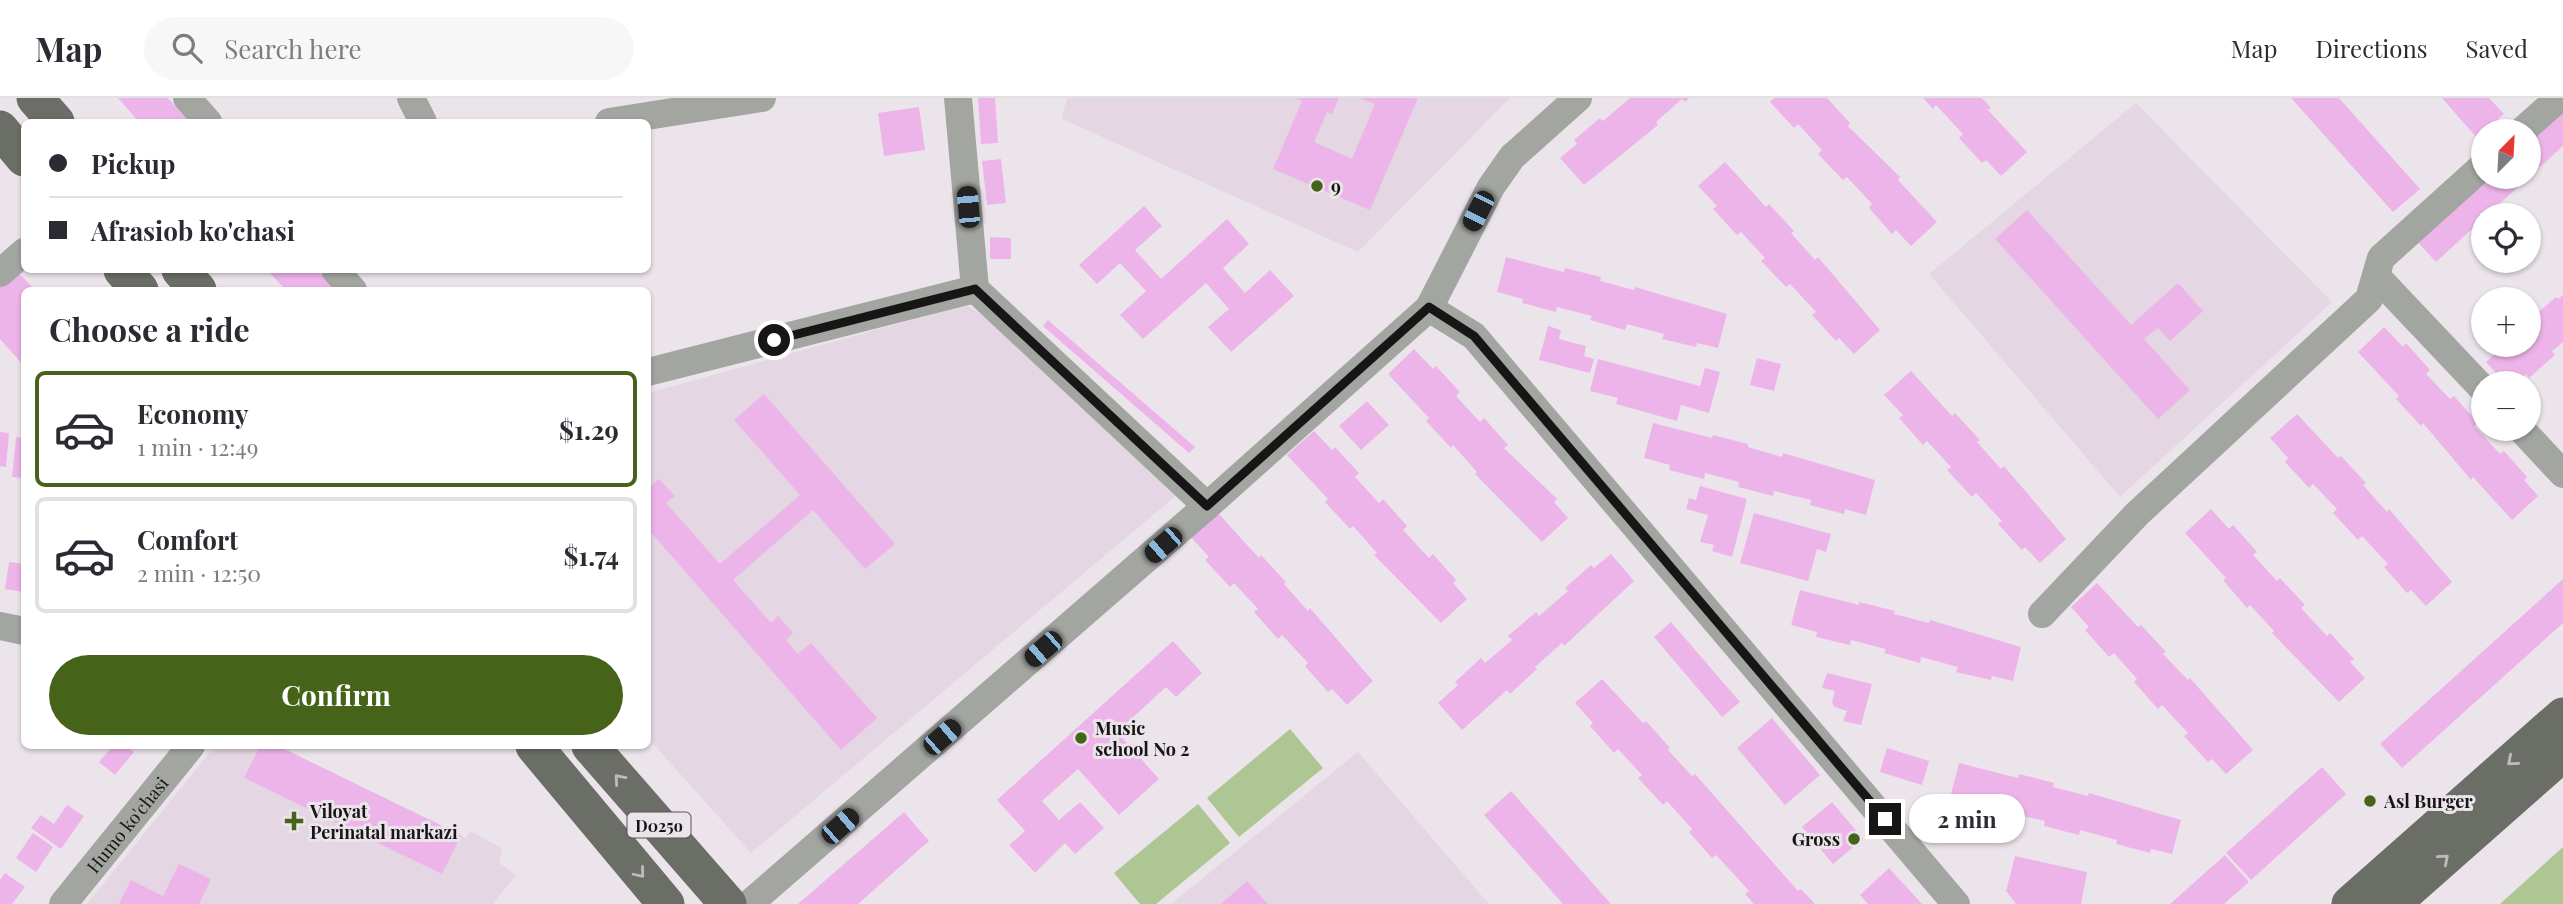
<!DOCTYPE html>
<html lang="en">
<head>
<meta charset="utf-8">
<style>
	body { margin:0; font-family:"Playfair Display",serif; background:#f7f7f7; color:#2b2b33; height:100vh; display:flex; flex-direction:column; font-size:26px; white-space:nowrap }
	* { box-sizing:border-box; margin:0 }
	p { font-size:23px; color:#7c7c81 }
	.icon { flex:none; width:38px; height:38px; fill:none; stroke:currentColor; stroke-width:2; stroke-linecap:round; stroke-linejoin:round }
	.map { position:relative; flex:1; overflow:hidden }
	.panel { position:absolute; left:21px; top:189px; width:630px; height:462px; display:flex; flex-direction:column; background:#fff; border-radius:10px; box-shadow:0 2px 5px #0004 }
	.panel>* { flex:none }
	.banner { position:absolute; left:21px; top:21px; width:630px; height:154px; border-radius:10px; box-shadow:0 2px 5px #0004; display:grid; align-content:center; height:154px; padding:0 28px; background:#fff }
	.needle { width:46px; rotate:24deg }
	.buttons { position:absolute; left:2471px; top:21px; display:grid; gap:14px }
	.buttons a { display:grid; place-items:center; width:70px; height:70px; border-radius:50%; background:#fff; box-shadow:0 2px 5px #0004; font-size:35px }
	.end { position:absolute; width:32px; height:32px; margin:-16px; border:9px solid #181517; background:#fff; box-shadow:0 0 0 4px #fff }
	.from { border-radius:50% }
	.bubble { position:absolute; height:49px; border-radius:24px; background:#fff; box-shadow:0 2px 5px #0004; font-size:23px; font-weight:700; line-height:49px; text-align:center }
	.car { position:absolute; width:21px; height:42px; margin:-21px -10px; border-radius:9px; box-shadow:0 0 5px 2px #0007; background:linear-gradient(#222 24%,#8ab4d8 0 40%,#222 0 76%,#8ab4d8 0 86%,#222 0) }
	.banner b { display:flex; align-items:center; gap:24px; height:66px; font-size:26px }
	.banner b+b { border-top:2px solid #e1e1e2 }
	.banner i { width:18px; height:18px; background:#2b2b33 }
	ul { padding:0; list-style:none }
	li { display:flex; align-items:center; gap:21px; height:116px; margin:0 14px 10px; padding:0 14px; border:4px solid #e1e1e2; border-radius:10px }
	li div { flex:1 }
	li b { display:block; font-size:26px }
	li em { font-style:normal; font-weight:700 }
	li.current { border-color:#456419 }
	li>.icon { width:63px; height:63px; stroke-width:1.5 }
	h2 { padding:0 28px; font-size:32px; line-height:84px }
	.cta { display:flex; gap:14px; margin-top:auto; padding:14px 28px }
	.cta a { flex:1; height:80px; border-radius:42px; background:#456419; color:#fff; font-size:28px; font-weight:700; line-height:80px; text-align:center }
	header { display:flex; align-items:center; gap:42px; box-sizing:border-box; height:98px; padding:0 35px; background:#fff; border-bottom:2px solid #e1e1e2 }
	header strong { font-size:33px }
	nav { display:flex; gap:38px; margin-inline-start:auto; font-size:24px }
	.search { width:490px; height:63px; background:#f7f7f7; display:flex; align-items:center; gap:18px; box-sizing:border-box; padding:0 24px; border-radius:38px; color:#7c7c81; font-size:26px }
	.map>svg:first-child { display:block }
</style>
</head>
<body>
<header>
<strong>Map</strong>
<div class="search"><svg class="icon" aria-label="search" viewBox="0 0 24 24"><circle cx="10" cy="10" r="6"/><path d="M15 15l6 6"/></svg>Search here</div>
<nav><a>Map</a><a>Directions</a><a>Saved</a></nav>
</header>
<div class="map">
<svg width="2563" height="806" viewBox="0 0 2563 806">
	<rect width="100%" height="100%" fill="#ece4eb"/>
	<!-- built -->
	<path fill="#e4d6e2" d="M1067,0H1510L1358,154L1062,21Z
		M2136,5L2332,204L2120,399L1929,176Z
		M966,207L1011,235L1178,396L751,755L648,640V295Z
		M215,648H278L466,740L470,733L502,750L499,765L516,777L493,806H87Z
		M1358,654L1489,806H1171Z"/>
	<!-- green -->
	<path fill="#adc693" d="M1290,631L1323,670L1239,739L1207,700Z
		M1198,706L1230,745L1156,806H1140L1114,775Z
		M2563,749V806H2500Z"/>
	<!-- building -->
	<path fill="#edb4e9" d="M118,0H168L189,24H139Z
		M978,0H995L998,45L981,46Z
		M1295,0H1339L1332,16L1327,14L1314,44L1352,61L1375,6L1360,0H1418L1370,112L1273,71L1302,3Z
		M1630,0H1689L1685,4L1682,1L1656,24L1658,27L1584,87L1560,60L1577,46L1574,42L1600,20L1603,23Z
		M1774,0H1827L1850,25L1848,28L1900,79L1898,82L1937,124L1911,148L1896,132L1892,136L1869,110L1872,106L1847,79L1843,82L1818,56L1822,52L1798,26L1794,30L1770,4Z
		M1923,0H1982L1991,10L1988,12L2027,54L2001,78L1986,62L1982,65L1959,40L1963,36L1936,7L1933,11Z
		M2291,0H2339L2420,91L2393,114Z
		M2442,0H2489L2504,16L2477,40Z
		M2563,7V48L2487,117H2483V121L2436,164L2415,141L2484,79H2529V38Z
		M919,9L925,52L884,58L878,15Z
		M1001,61L1006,105L987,107L982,63Z
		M1725,64L1766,109L1769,106L1794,133L1791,135L1815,162L1818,159L1880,232L1854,256L1839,240L1836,243L1812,217L1816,214L1790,186L1786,189L1761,163L1765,160L1741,134L1737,137L1713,111L1717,108L1698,88Z
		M1144,108L1162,128L1135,152L1161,181L1227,121L1249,146L1223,170L1245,195L1270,172L1294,198L1231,254L1208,229L1229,211L1206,185L1143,241L1120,217L1146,193L1120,165L1097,186L1079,167Z
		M2027,112L2131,227L2178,185L2203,213L2170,243L2158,230L2144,241L2190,292L2158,321L1995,141Z
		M990,139L1011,140V161H990Z
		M1506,159L1564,174L1565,170L1601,179L1600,183L1634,192L1635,189L1727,216L1718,250L1697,245L1696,249L1662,241L1664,236L1627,226L1625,232L1590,222L1592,218L1557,209L1556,214L1522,205L1523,201L1497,194Z
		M14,170L35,192H24V268L0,241V182Z
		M267,172H317L336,192H286Z
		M2563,197V244L2552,253L2555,257L2529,280L2526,276L2516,285H2505L2486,264L2505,247H2529V222L2556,199L2558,201Z
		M1048,222L1195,349L1189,355L1043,228Z
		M1548,228L1561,232L1559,241L1586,248L1584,258L1594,261L1590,275L1539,262Z
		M2384,229L2403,249L2406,245L2430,272L2426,276L2450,301L2454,298L2478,325L2474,328L2500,356L2504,353L2527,379L2524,382L2538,398L2512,422L2473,379L2471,382L2423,325L2421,328L2396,301L2399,298L2358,254Z
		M1414,251L1433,271L1436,268L1460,294L1456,298L1480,324L1484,320L1508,347L1504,350L1557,401L1554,404L1568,420L1542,444L1475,376L1477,374L1453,347L1451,350L1426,323L1429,320L1388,276Z
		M1757,260L1781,266L1774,293L1750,287Z
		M1598,261L1700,288L1705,270L1720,274L1709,315L1681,307L1677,323L1616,306L1618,300L1590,293Z
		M1911,273L1952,318L1955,315L1980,342L1977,344L2001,371L2004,368L2066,441L2040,465L2025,449L2022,452L1998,426L2002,423L1976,395L1972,399L1947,372L1951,369L1927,343L1923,347L1899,320L1903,317L1884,297Z
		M764,296L895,446L865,471L813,412L733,482L771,525L778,518L793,535L786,542L798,556L811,545L877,620L841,652L648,431V384L651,388L659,381L675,398L666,405L720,466L800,397L734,322Z
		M1367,303L1389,327L1361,352L1339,328Z
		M2297,316L2338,360L2341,358L2366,385L2363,387L2387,414L2389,411L2452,484L2426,508L2411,492L2407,495L2384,469L2388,466L2362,438L2358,442L2333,415L2337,411L2313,386L2309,390L2285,364L2288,360L2270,340Z
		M1653,325L1712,340L1713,337L1748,346V349L1782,359L1783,355L1875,382L1866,417L1845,411L1844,416L1810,407L1811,402L1774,393L1773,398L1738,389L1739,384L1705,375L1704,381L1669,372L1670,367L1644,360Z
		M1314,333L1332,352L1335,349L1359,375L1355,379L1379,405L1383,401L1407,428L1403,432L1429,460L1433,456L1456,482L1453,485L1467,501L1441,525L1374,457L1377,455L1353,428L1350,431L1325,404L1328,401L1287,357Z
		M0,334L9,335L6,369L0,368Z
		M16,339L24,340V380L12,379Z
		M1700,388L1747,401L1732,459L1712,453L1714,447L1700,444L1708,417L1686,411L1689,400L1696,402Z
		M2211,411L2229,431L2233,427L2257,454L2253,457L2277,483L2280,480L2305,507L2301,510L2327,538L2330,535L2354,561L2350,564L2365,580L2339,604L2272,535L2274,533L2250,507L2247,510L2223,482L2226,480L2185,435Z
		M1218,415L1259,460L1261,457L1286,484L1284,486L1308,513L1310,510L1373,583L1347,607L1332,591L1328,594L1305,568L1308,565L1282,537L1278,541L1254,514L1258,511L1234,485L1230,489L1205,462L1209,459L1191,439Z
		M1754,415L1831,436L1826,454L1817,451L1808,483L1740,465Z
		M1611,456L1634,483L1564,548L1562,545L1535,569L1537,571L1510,596L1507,592L1462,632L1438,605L1458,587L1455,584L1481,560L1485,565L1512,542L1508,538L1536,514L1539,518L1568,493L1565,490L1591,467L1594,470Z
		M9,464L24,466V494L5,491Z
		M2563,481V525L2402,670L2380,646Z
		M2097,485L2138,529L2141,527L2166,554L2163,556L2188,582L2190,580L2253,652L2226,676L2212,661L2208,664L2184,638L2188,635L2162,607L2158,611L2134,584L2137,581L2114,555L2109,559L2085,532L2089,529L2071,509Z
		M1800,492L1859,507V504L1895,513L1894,516L1929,525L1930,522L2021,549L2013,583L1992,578L1991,582L1956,574L1958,569L1921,559L1920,565L1884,555L1886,551L1851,542L1850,547L1816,539L1817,534L1791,527Z
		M1671,524L1740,604L1722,619L1654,539Z
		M1173,543L1202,575L1176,599L1166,589L1117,634L1159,681L1119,717L1078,671L1042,703L1059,722L1080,704L1104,730L1075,756L1065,745L1035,775L1009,747L1025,733L997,702Z
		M1827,575L1872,586L1861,627L1843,623L1847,613L1834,609L1832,604L1835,593L1822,590Z
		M1602,581L1643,625L1646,623L1670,650L1668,652L1692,678L1695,676L1798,793L1801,791L1815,806H1754L1745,796L1749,793L1731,773L1716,757L1712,760L1689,734L1692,731L1667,703L1663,707L1638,680L1642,677L1618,651L1614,655L1590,628L1593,625L1575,605Z
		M1772,620L1820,677L1785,707L1737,650Z
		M113,648H126L134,654L115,677L99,664Z
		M260,648H278L461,737L442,776L244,680Z
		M1887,650L1929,663L1922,687L1880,674Z
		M1959,665L2018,680L2019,676L2054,685L2053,689L2088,698L2089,695L2181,722L2172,756L2151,751L2150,755L2116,746L2117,742L2080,732L2079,737L2044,728L2045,723L2011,715L2010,720L1975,711L1976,707L1950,700Z
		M2322,669L2346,696L2251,782L2226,755Z
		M1511,693L1611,806H1563L1484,717Z
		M1832,704L1863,741L1833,766L1802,729Z
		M67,707L84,718L61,751L31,730L41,717L54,726Z
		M904,714L929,743L858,806H798Z
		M33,735L53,749L36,774L16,760Z
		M2225,757L2249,784L2224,806H2170Z
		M2015,758L2087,774L2081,806H2016L2006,793Z
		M179,766L211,781L199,806H119L131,782L163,798Z
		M1889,770L1922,806H1868L1860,797Z
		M5,775L25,789L12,806H0V782Z
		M1247,783L1268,806H1221Z"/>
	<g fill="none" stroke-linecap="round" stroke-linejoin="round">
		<!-- minor -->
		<g stroke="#a3a5a1" stroke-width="28">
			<path d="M187,0L208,24"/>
			<path d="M411,0L423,24"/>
			<path d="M958,0L975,191L1207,408"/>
			<path d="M609,24L762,0"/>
			<path d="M2522,33L2559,0"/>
			<path d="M335,172L353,192"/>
			<path d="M0,175L24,154"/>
			<path d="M2376,178L2483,291"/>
			<path d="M1429,210L1474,238L1956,806"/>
			<path d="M648,274L975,191"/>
			<path d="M2521,331L2563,376"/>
			<path d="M2042,516L2137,416L2369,201L2381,160L2483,68"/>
			<path d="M0,528L24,533"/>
			<path id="s1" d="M63,806L191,648"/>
			<path d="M749,806L1207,408L1429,210L1491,89L1512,59L1578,0"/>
		</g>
		<!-- major -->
		<path stroke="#6b6e67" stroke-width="37" d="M35,0L56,24
			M0,31L24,60
			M122,172L140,192
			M180,172L198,192
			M534,648L666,806
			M590,648L728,806
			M2350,806L2563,618
			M2392,806L2563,655"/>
	</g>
	<!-- one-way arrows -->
	<defs><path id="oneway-chevron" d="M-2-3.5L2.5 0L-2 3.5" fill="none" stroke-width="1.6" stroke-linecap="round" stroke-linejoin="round" transform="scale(1.75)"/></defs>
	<g stroke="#bfbbbd">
		<use href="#oneway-chevron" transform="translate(2512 663) rotate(139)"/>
		<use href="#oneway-chevron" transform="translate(619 681) rotate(-131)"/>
		<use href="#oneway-chevron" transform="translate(2444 761) rotate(-41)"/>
		<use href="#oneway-chevron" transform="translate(640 775) rotate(50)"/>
	</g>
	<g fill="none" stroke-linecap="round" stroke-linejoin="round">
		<!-- route -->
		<path stroke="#181517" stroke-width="9" d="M774,242L975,191L1207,408L1429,209L1474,238L1885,721"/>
	</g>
	<!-- markers -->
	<g fill="#456419" stroke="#ece4eb" stroke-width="2.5">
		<circle cx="1317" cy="88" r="7"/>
		<circle cx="1081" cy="640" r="7"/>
		<circle cx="2370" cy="703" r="7"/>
		<path d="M290.5 712.5h7v7h7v7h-7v7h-7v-7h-7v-7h7z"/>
		<circle cx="1854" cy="741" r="7"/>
	</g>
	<g text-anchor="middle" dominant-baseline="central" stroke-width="6" stroke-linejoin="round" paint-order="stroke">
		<!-- shield labels -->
		<rect fill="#ece4eb" stroke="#585357" stroke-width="2" x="627.5" y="714.5" width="63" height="25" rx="5"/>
		<g font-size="16" font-weight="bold" fill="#181517">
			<text x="659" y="727">D025o</text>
		</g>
		<!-- poi labels -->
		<g font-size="18" font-weight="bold" fill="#181517" stroke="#ece4eb" text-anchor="start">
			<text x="1331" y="88">9</text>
			<text x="1095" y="630">Music<tspan x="1095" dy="21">school No 2</tspan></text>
			<text x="2384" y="703">Asl Burger</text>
			<text x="310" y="713">Viloyat<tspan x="310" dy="21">Perinatal markazi</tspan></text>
			<text x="1840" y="741" text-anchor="end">Gross</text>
		</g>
		<!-- street labels -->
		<g font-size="18" fill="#181517" stroke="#ece4eb">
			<text stroke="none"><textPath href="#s1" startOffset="102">Humo ko'chasi</textPath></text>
		</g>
	</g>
</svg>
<div class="buttons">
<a><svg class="needle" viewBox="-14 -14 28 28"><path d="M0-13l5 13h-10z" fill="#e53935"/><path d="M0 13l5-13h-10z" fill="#7c7c81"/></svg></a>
<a><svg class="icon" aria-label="locate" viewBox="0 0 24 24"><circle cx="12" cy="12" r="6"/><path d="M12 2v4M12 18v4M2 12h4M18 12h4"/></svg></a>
<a>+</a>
<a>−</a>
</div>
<i class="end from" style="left:774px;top:242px"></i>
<i class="end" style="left:1885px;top:721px"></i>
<div class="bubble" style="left:1909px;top:696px;width:116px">2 min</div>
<i class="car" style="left:968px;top:109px;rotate:355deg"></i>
<i class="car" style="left:1478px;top:113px;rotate:207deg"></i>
<i class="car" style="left:1163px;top:447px;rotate:229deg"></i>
<i class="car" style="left:1043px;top:551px;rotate:229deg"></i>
<i class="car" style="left:942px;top:639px;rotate:49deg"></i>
<i class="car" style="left:840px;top:728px;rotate:49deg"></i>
<div class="banner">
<b><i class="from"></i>Pickup</b>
<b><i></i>Afrasiob ko'chasi</b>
</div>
<section class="panel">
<h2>Choose a ride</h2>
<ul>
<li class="current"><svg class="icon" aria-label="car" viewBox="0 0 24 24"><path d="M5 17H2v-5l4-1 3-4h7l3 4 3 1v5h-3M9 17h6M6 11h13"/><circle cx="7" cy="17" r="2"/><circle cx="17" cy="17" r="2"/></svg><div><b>Economy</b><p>1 min · 12:49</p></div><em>$1.29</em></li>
<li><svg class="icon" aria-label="car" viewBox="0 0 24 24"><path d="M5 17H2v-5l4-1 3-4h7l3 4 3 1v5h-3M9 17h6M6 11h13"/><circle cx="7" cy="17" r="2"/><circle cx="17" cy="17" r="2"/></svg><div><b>Comfort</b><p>2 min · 12:50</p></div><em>$1.74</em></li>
</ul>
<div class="cta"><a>Confirm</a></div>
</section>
</div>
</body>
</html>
